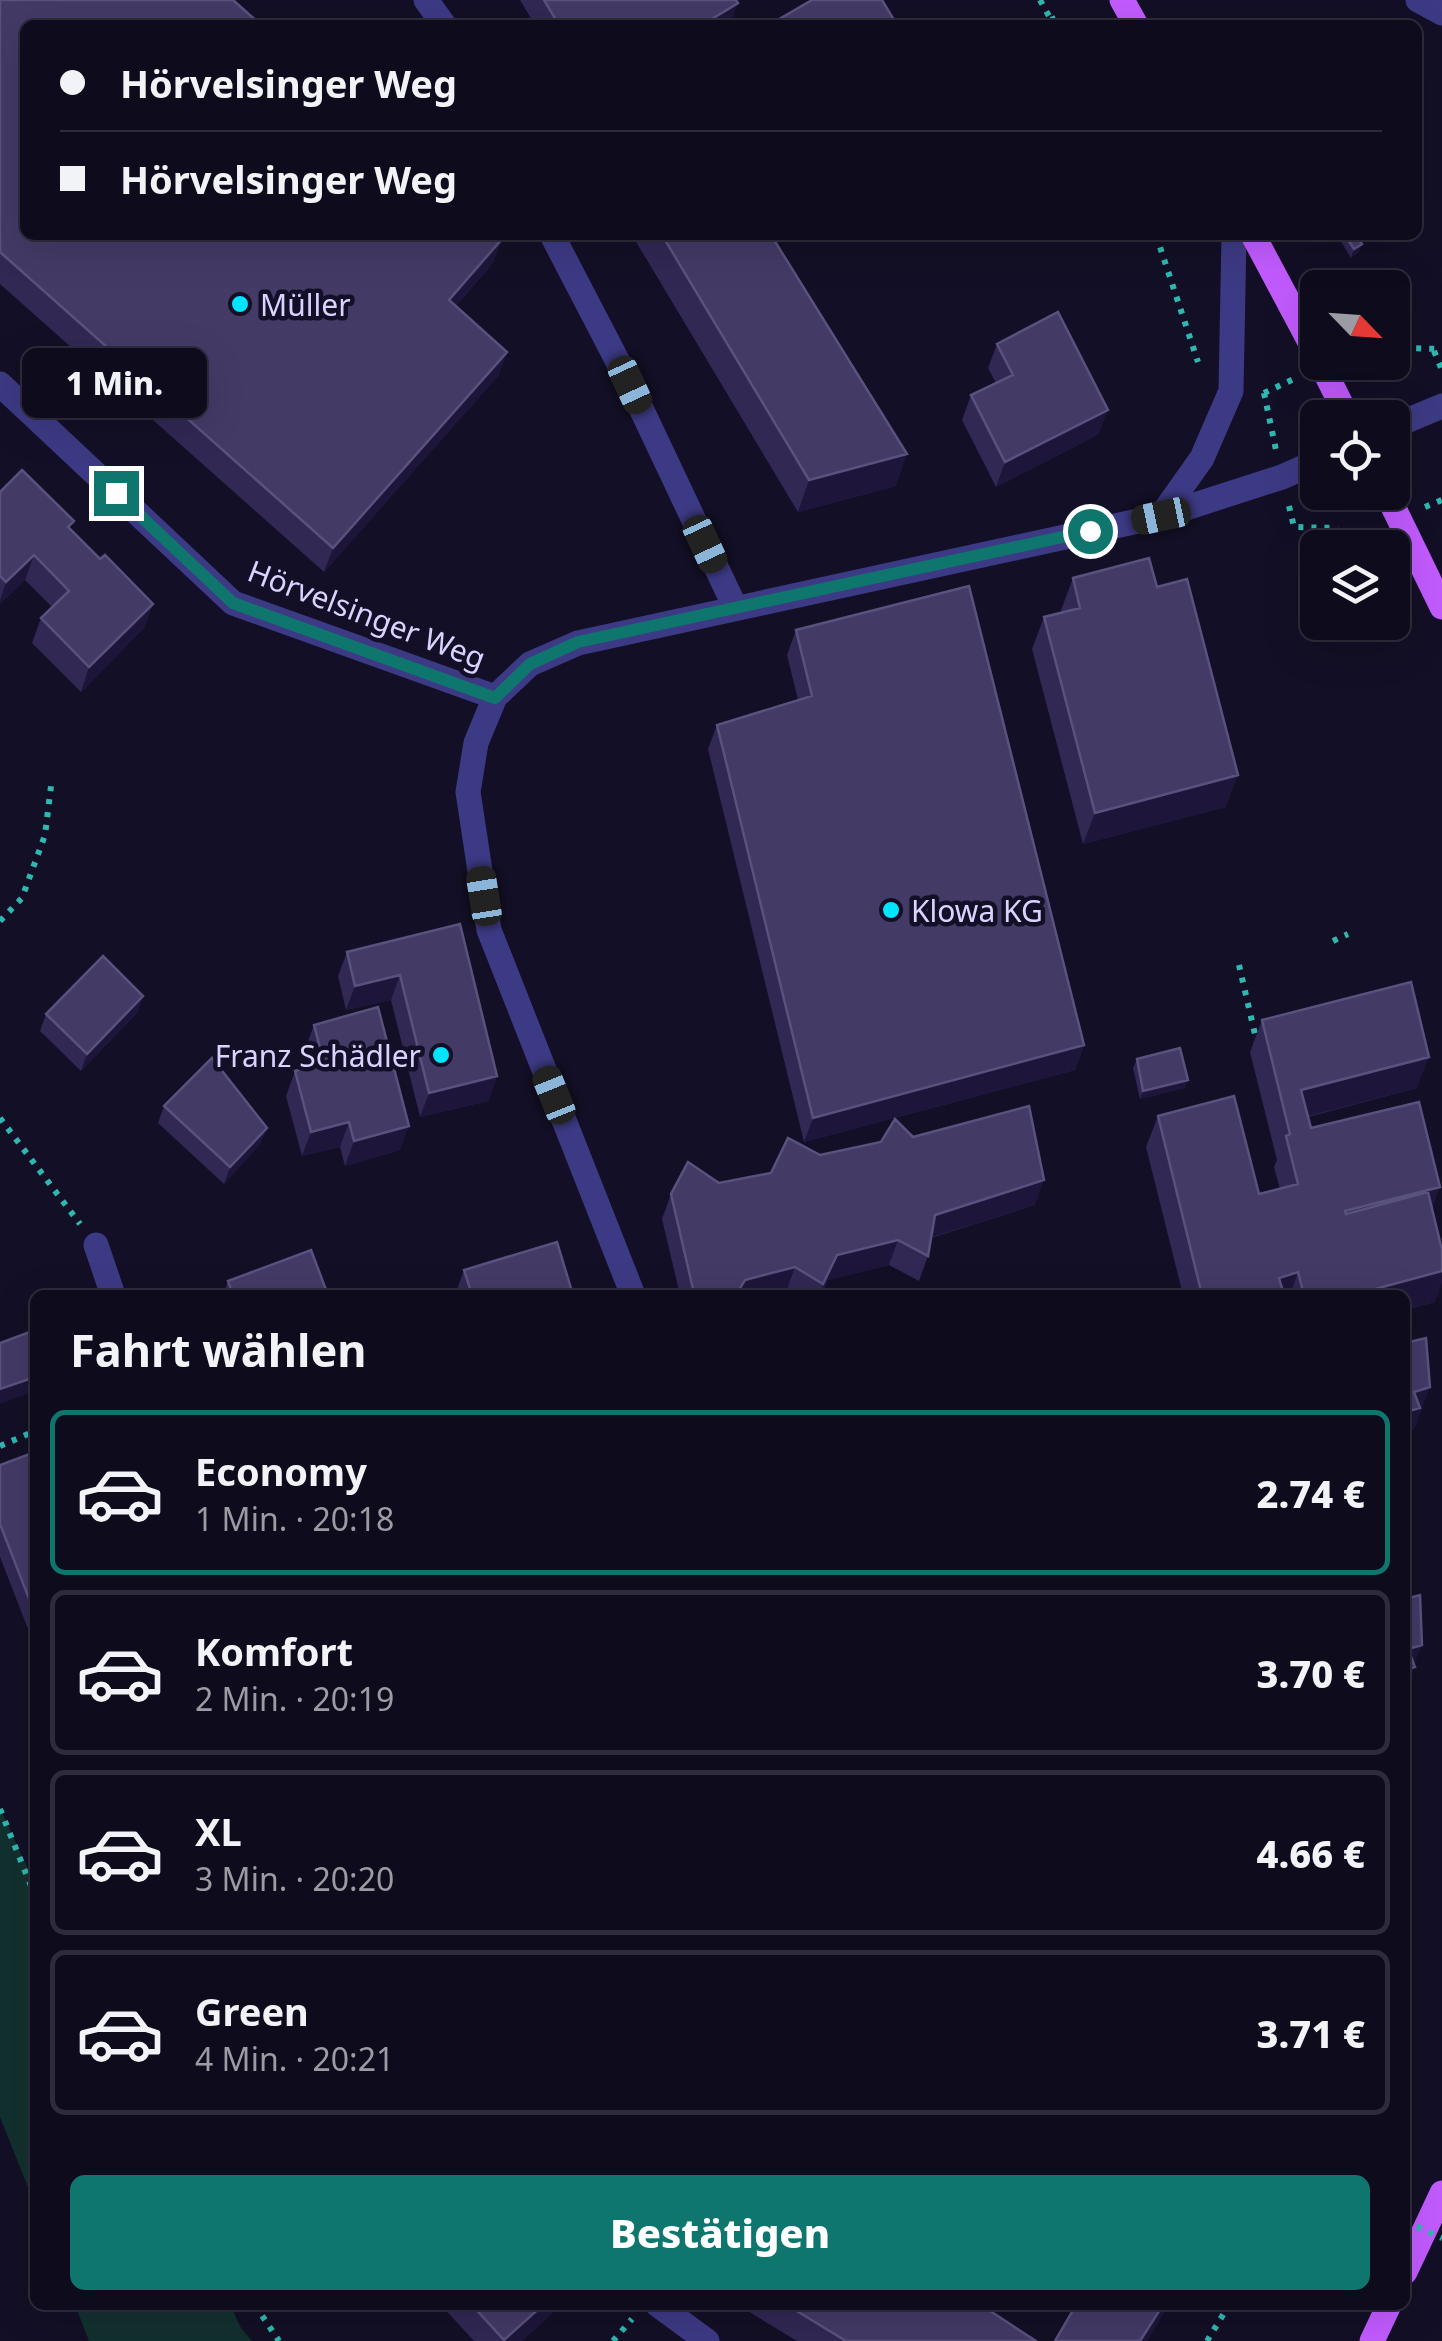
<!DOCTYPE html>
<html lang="de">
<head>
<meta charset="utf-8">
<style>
	body { margin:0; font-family:"Noto Sans",sans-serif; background:#171425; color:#f1f3f6; height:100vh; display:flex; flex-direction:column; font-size:38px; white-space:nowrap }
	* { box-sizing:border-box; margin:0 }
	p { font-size:32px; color:#9b9ba3 }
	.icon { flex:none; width:55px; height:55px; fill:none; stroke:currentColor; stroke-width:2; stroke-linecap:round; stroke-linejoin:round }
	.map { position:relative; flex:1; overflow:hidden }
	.details { position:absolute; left:30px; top:1290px; width:1380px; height:1020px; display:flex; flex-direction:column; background:#0e0b1c; border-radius:15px; box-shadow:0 10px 40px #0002,0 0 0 2px #2e2b3b }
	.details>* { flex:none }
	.banner { position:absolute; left:20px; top:20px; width:1402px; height:220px; border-radius:15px; box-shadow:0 10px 40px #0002,0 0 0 2px #2e2b3b; display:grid; align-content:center; height:220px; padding:0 40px; background:#0e0b1c }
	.needle { width:65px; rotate:115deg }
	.fabs { position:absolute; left:1300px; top:270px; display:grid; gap:20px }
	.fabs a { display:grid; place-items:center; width:110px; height:110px; border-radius:15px; background:#0e0b1c; box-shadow:0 10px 40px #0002,0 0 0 2px #2e2b3b; font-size:50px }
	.end { position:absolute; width:45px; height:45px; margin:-22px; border:12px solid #0f766e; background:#fff; box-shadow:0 0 0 5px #fff }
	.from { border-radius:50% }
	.bubble { position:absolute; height:70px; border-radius:15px; background:#0e0b1c; box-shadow:0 10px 40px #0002,0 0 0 2px #2e2b3b; font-size:32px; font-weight:800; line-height:70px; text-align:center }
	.car { position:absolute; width:30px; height:60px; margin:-30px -15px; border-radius:12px; box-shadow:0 0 8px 2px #0007; background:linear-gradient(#222 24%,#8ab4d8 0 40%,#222 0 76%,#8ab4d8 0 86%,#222 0) }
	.banner b { display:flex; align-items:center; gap:35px; height:95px; font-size:38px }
	.banner b+b { border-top:2px solid #2e2b3b }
	.banner i { width:25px; height:25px; background:#f1f3f6 }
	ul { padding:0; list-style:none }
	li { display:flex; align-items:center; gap:30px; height:165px; margin:0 20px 15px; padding:0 20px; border:5px solid #2e2b3b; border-radius:15px }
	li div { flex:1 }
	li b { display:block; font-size:38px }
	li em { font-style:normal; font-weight:800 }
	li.active { border-color:#0f766e }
	li>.icon { width:90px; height:90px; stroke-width:1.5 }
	h2 { padding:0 40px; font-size:45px; line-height:120px }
	.cta { display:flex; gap:20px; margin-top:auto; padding:20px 40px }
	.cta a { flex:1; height:115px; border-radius:15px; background:#0f766e; color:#fff; font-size:40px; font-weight:800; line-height:115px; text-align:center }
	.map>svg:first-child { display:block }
</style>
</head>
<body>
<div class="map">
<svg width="1442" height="2341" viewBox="0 0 1442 2341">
	<rect width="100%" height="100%" fill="#130f26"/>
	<!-- green -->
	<path fill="#12302f" d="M0,1808L35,1884V2205L0,2117Z
		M75,2305H230L241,2328L252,2341H89Z"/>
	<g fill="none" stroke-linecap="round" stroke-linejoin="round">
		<!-- path -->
		<path stroke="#2fb8b0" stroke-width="6" stroke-dasharray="5 8" stroke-linecap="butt" d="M1040,0L1054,25
			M1051,20L1062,15
			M1156,235L1198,362
			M1392,342L1401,348L1442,349
			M1434,351L1442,370
			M1264,393L1276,450
			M1264,393L1298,377
			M1289,506L1294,527L1335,528L1355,546L1374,534
			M1425,507L1442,500
			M0,921L22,898L45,835L51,786
			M1333,941L1348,934
			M1239,965L1257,1043
			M0,1118L80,1224
			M0,1446L35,1431
			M0,1809L35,1896
			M255,2305L279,2341
			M613,2341L632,2319
			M1207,2341L1229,2305"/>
		<!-- minor -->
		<path stroke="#3d3a85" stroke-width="25" d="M426,0L444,25
			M1418,0L1442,13
			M552,235L630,385L735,607
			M0,384L233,603L495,697
			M1392,427L1442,406
			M1161,516L1202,458L1231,391L1234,235
			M96,1245L113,1295
			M633,1295L489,930L468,792L476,743L495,697L530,664L578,643L1161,516L1282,477L1318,461
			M658,2305L707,2341"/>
		<!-- major -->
		<path stroke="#c25bff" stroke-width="25" d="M1122,0L1136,25
			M1253,235L1318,357
			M1320,362L1348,418
			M1386,492L1442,607
			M1405,2272L1442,2193
			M1372,2341L1389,2305"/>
		<!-- path-bridge -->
		<path stroke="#2fb8b0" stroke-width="6" stroke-dasharray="5 8" stroke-linecap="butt" d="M1405,2221L1442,2238"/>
	</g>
	<!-- wall -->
	<path fill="#312854" d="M0,0L502,239L493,263L456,306L507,352L498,376L324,572L0,284Z
		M520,0H736L730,25H535Z
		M632,235H771L896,486L798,512Z
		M1340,235H1356L1359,252L1351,258L1339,238Z
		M997,344L1099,434L996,487L962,420L971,395L996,383L988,368Z
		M0,492L70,530L100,559L153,604L144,628L81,692L32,643L41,618L52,607L25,580L0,604Z
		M1073,578L1157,587L1226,807L1083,844L1032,649L1044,617L1062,612L1061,610Z
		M796,630L1084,1045L1075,1070L804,1142L708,749L717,725L798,700L787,655Z
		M460,924L497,1076L488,1101L420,1117L391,1000L346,1010L338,976L347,952Z
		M143,996L137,1013L81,1071L40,1031L46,1014Z
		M1262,1020L1417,1088L1308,1117L1311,1128L1432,1209L1435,1302L1405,1310V1295H1183L1146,1147L1158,1116L1259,1194L1280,1189L1274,1167L1277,1160L1250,1052Z
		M314,1025L400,1150L345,1166L340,1147L302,1156L286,1096L295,1071L309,1067L305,1049Z
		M1137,1059L1185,1088L1140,1099L1133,1068Z
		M164,1106L267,1128L260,1144L224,1184L158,1123Z
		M913,1137L1035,1205L931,1238L928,1256L919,1281L889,1265L828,1280L821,1295H791L786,1292L775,1295H680L662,1219L671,1194L719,1183L771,1173L820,1155Z
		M464,1270L573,1295H455Z
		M228,1281L328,1295H223Z
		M35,1452V1647L0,1557V1465Z
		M441,2305H561L522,2341H474Z
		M738,2305H981L1036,2341H797Z"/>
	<!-- shaded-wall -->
	<path fill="#1d163a" d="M738,3L730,25H702Z
		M502,239L493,263L440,324L449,300Z
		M1362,244L1359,252L1351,258L1354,249Z
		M507,352L498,376L324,572L333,548Z
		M1108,410L1099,434L996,487L1005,462Z
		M907,454L896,486L798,512L809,480Z
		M34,555L25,580L0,604V600L6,582Z
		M153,604L144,628L81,692L89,667Z
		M1238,775L1226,807L1083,844L1095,813Z
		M400,975L391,1000L346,1010L355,986Z
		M143,996L137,1013L81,1071L87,1054Z
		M1084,1045L1075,1070L804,1142L813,1118Z
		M1429,1057L1417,1088L1289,1121L1301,1090Z
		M497,1076L488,1101L420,1117L429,1093Z
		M1188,1080L1185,1088L1140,1099L1143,1091Z
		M349,1122L340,1147L302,1156L311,1132Z
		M409,1126L400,1150L345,1166L354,1141Z
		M267,1128L260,1144L224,1184L230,1167Z
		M1044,1180L1035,1205L926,1239L935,1215Z
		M1440,1187L1429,1218L1333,1243L1345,1211Z
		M898,1240L889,1265L828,1280L819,1295L837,1255Z
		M795,1267L786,1292L775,1295H736L745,1280Z
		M1442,1271V1283L1435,1302L1405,1310V1295H1353Z
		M1298,1272L1290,1295H1273L1279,1278Z
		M35,1377V1391L0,1404V1389Z
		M1430,1387L1414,1430L1411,1431L1405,1449V1412L1414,1392Z
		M1422,1645L1413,1667H1415L1405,1691V1657L1408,1649Z
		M543,2305H561L522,2341H504Z
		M1163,2305H1169L1147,2341H1140Z"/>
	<!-- building -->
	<path fill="#433a66" stroke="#5a527e" stroke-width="2.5" d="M0,0H233L261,25H25V235H498L502,239L449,300L507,352L333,548L0,252Z
		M544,0H736L738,3L702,25H559Z
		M812,0H882L897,25H769Z
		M662,235H771L907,454L809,480Z
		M1345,235H1356L1362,244L1354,249Z
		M1058,312L1108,410L1005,462L971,395L1013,375L997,344Z
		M22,470L74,521L68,527L100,559L105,555L153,604L89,667L41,618L69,591L34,555L6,582L0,576V492Z
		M1149,558L1157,587L1187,579L1238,775L1095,813L1044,617L1080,608L1073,578Z
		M969,586L1084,1045L813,1118L717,725L812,696L796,630Z
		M460,924L497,1076L429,1093L400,975L355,986L347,952Z
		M103,956L143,996L87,1054L46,1014Z
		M1411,982L1429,1057L1301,1090L1311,1128L1419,1102L1440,1187L1345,1211L1346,1214L1428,1192L1442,1250V1271L1353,1295H1304L1298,1272L1279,1278L1284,1295H1202L1158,1116L1234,1096L1259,1194L1298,1184L1286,1136L1290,1134L1262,1020Z
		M378,1007L409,1126L354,1141L349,1122L311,1132L295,1071L324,1063L314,1025Z
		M1180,1048L1188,1080L1143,1091L1137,1059Z
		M212,1058L267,1128L230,1167L164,1106Z
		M1029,1106L1044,1180L935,1215L928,1256L898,1240L837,1255L823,1284L795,1267L745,1280L736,1295H703L693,1289L671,1194L688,1162L719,1183L771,1173L788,1138L820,1155L881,1142L895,1119L913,1137Z
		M557,1242L573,1295H472L464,1270Z
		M311,1250L328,1295H233L228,1281Z
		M35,1330V1377L0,1389V1343Z
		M1426,1338L1430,1387L1414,1392L1420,1408L1405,1412V1343Z
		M35,1452V1614L0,1524V1465Z
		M1420,1595L1422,1645L1408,1649L1415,1667L1405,1669V1599Z
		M472,2305H543L504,2340Z
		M787,2305H981L1036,2341H846Z
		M1076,2305H1163L1140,2341H1055Z"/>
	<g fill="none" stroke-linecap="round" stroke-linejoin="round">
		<!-- route -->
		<path stroke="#0f766e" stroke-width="12" d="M116,493L233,603L495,698L530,664L578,642L1090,531"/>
	</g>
	<!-- markers -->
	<g fill="#00e5ff" stroke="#130f26" stroke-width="4">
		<circle cx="240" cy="304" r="10"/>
		<circle cx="891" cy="910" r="10"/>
		<circle cx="441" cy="1055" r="10"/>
	</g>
	<g text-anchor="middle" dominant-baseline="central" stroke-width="9" stroke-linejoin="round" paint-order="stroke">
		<!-- poi labels -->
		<g font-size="30" fill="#d9d4ff" stroke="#130f26" text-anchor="start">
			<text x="260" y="304">Müller</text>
			<text x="911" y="910">Klowa KG</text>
			<text x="421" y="1055" text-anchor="end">Franz Schädler</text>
		</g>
		<!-- street labels -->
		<g font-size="30" fill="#d9d4ff" stroke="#130f26">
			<text transform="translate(367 614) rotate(21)">Hörvelsinger Weg</text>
		</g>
	</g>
</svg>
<div class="fabs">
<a><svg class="needle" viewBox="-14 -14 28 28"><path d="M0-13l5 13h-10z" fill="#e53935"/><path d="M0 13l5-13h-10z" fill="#9b9ba3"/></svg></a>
<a><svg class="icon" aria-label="locate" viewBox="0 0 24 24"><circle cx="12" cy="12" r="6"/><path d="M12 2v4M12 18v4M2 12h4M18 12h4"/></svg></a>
<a><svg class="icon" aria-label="layers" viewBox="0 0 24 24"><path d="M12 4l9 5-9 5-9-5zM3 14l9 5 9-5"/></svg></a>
</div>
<i class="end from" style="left:1090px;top:531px"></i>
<i class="end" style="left:116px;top:493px"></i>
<div class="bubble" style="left:22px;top:348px;width:185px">1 Min.</div>
<i class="car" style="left:630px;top:385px;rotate:155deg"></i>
<i class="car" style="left:1161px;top:516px;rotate:258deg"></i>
<i class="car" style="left:705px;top:544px;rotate:155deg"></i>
<i class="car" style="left:484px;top:896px;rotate:351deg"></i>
<i class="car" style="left:554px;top:1095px;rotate:338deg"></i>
<div class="banner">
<b><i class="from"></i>Hörvelsinger Weg</b>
<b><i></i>Hörvelsinger Weg</b>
</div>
<section class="details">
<h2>Fahrt wählen</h2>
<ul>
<li class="active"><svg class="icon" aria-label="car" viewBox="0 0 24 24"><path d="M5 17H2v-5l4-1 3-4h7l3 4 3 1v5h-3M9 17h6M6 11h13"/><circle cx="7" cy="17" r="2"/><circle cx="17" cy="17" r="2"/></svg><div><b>Economy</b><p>1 Min. · 20:18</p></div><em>2.74 €</em></li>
<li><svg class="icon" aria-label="car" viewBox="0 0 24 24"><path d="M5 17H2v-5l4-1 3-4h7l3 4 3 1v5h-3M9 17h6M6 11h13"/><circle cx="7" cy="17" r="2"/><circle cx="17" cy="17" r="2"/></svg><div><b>Komfort</b><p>2 Min. · 20:19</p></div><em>3.70 €</em></li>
<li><svg class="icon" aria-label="car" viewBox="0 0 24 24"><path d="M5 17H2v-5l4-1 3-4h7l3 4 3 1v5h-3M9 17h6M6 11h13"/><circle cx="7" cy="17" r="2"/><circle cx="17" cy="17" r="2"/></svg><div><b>XL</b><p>3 Min. · 20:20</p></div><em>4.66 €</em></li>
<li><svg class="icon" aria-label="car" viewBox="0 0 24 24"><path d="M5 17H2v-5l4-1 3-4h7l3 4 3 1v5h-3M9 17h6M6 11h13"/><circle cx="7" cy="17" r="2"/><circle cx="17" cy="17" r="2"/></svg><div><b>Green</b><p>4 Min. · 20:21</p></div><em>3.71 €</em></li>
</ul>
<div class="cta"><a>Bestätigen</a></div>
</section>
</div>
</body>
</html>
